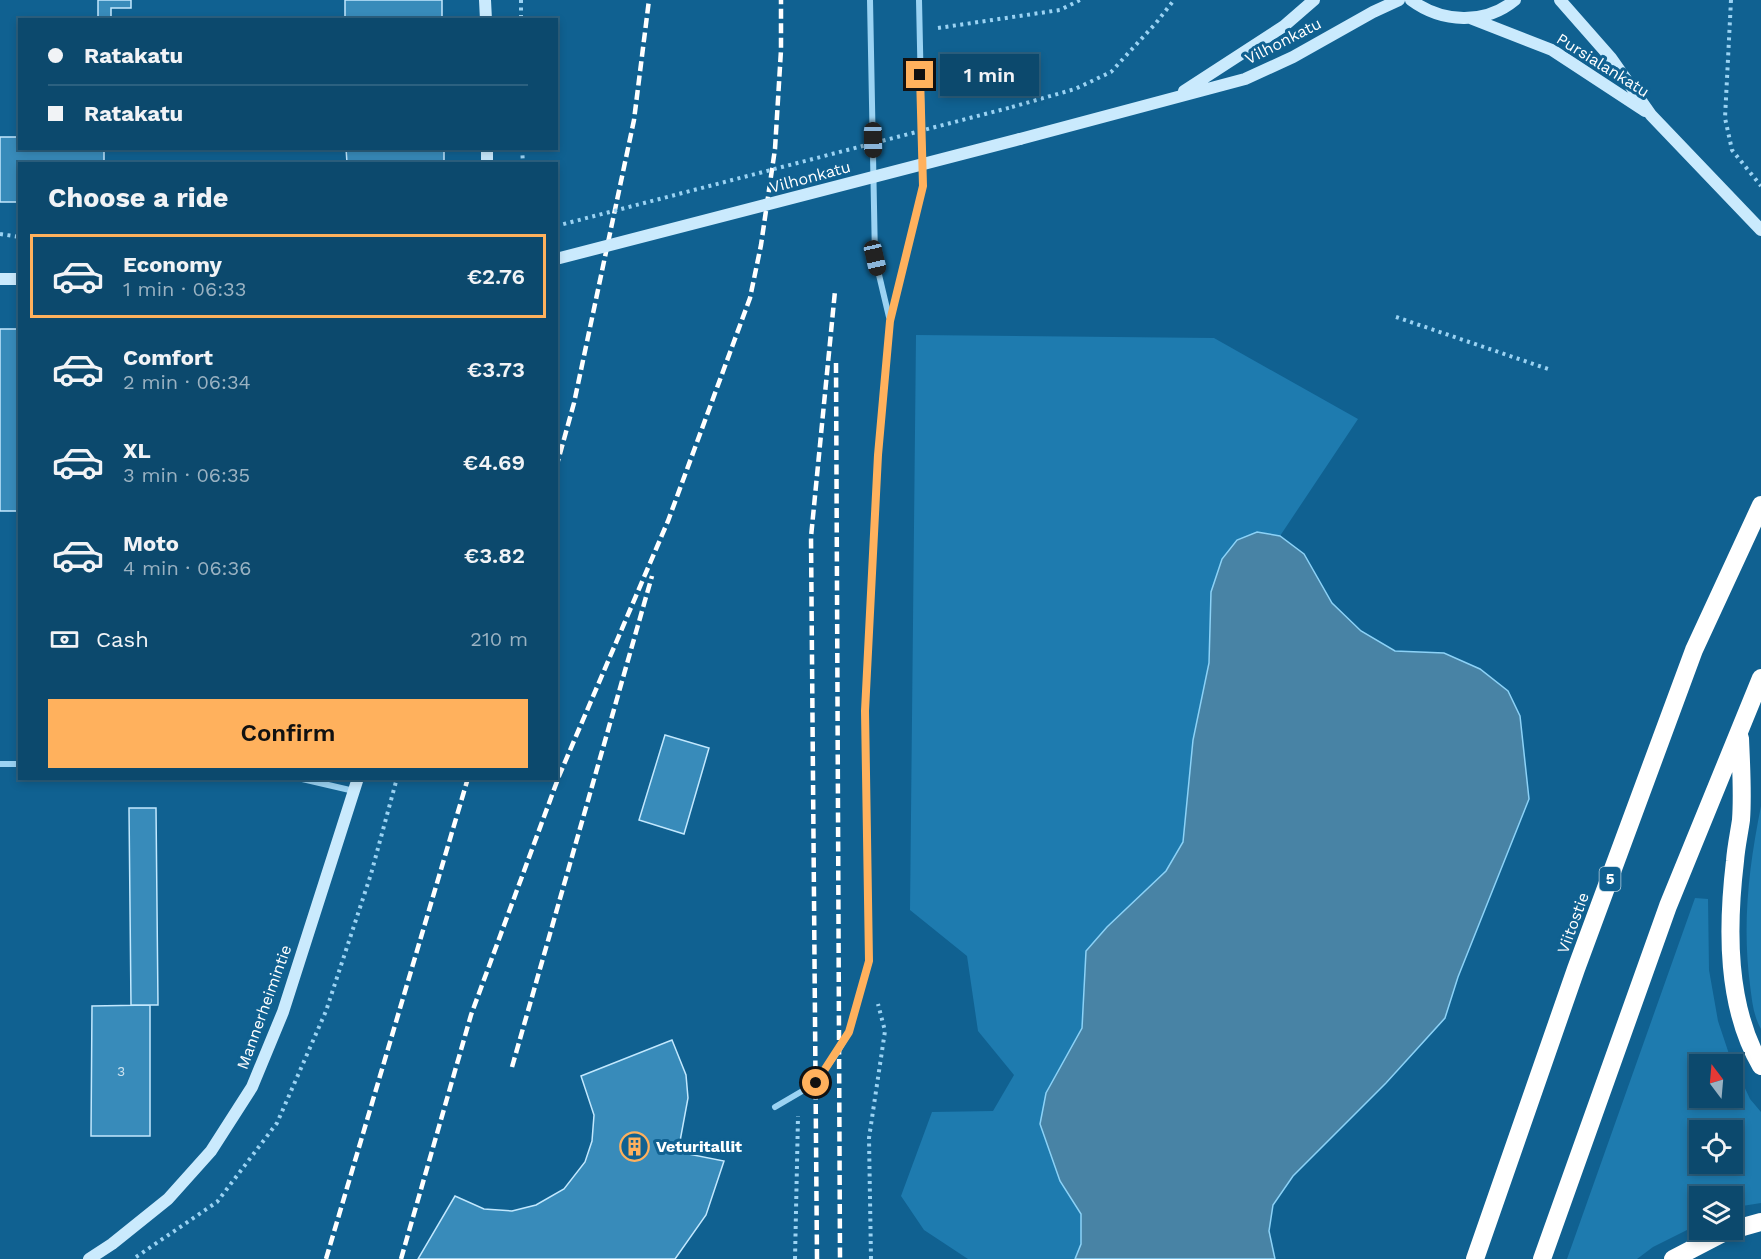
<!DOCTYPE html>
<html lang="en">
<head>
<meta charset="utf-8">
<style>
	body { margin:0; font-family:"Work Sans",sans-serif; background:#155072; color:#f1f3f6; height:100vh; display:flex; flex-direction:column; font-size:22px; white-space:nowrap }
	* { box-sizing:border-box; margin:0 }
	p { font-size:20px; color:#9ab2c2 }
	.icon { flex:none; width:33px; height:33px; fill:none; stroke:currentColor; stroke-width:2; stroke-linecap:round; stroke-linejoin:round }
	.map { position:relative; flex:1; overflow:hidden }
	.drawer { position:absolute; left:18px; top:162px; width:540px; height:618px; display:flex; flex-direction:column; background:#0c496d; border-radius:0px; box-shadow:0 3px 9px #0003,0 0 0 2px #2c6180 }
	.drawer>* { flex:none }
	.banner { position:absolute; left:18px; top:18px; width:540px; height:132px; border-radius:0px; box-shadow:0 3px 9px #0003,0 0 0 2px #2c6180; display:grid; align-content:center; height:132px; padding:0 30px; background:#0c496d }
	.needle { width:39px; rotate:344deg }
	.fabs { position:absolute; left:1689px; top:1054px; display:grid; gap:12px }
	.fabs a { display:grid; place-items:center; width:54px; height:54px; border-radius:0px; background:#0c496d; box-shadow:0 3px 9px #0003,0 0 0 2px #2c6180; font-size:30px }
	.end { position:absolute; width:27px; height:27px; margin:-14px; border:8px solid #ffb15d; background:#111; box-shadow:0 0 0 3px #111 }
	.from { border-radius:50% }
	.bubble { position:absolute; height:42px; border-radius:0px; background:#0c496d; box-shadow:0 3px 9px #0003,0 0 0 2px #2c6180; font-size:20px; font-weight:600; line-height:42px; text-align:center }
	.car { position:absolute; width:18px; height:36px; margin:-18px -9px; border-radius:8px; box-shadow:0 0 4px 2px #0007; background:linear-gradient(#222 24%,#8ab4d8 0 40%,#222 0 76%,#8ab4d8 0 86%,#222 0) }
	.banner b { display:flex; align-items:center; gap:21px; height:57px; font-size:22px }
	.banner b+b { border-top:2px solid #2c6180 }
	.banner i { width:15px; height:15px; background:#f1f3f6 }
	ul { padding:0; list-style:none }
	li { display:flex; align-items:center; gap:18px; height:84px; margin:0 12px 9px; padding:0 18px; border:3px solid transparent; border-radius:0px }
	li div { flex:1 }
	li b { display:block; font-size:22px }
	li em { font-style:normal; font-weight:600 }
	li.current { border-color:#ffb15d }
	li>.icon { width:54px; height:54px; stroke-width:1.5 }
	h2 { padding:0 30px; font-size:27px; line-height:72px }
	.pay { display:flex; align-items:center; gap:15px; height:66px; padding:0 30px; font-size:22px }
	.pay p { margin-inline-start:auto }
	.button { display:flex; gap:12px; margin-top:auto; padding:12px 30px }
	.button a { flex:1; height:69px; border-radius:0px; background:#ffb15d; color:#111; font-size:24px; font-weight:600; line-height:69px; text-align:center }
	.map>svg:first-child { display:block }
</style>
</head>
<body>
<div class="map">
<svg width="1761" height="1259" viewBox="0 0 1761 1259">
	<rect width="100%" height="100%" fill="#106191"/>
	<!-- green -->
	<path fill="#1e7baf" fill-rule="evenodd" d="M916,335L1214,338L1358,419L1280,536L1257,532L1211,592L1209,663L1193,740L1183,842L1166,871L1107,927L1086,951L1082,1028L1046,1093L1060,1181L1081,1214V1245L1075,1259H968L924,1230L901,1196L932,1112L993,1111L1014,1075L978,1031L967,956L910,910Z
		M1761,806V1029C1753,1015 1752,1000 1750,985C1742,923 1749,866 1761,806Z
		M1695,898L1708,899L1709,970L1718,1021L1729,1054L1750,1099L1761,1112V1203L1742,1206L1733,1210L1732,1197H1700L1699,1224L1653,1247L1637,1259H1567ZM1700,1065H1732V1098H1700ZM1700,1131H1732V1164H1700Z"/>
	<!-- water -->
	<path fill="#4883a5" stroke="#8cd2f7" stroke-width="1.5" d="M1257,532L1280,536L1304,554L1332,603L1361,631L1395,651L1444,653L1480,669L1508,691L1520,716L1529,799L1458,977L1445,1018L1386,1083L1293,1176L1273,1205L1269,1231L1275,1259H1075L1081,1244V1214L1060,1181L1040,1124L1046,1093L1082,1028L1086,951L1107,927L1166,871L1183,842L1193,740L1209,663L1211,592L1222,559L1237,540Z"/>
	<!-- building -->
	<path fill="#388bba" stroke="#c2e8fe" stroke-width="1.5" d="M98,0H131V8H111V17H98Z
		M345,0H442V20H345Z
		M0,137H20V148H104V164H20V202H0Z
		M346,148H444V164L347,163Z
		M0,329H20V511H0Z
		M665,735L709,748L684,834L639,820Z
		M129,808H156L158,1005H131Z
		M150,1005V1136H91L92,1006Z
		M672,1040L686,1075L688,1098L678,1152L724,1161L706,1215L675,1259H418L455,1196L484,1209L512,1211L536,1205L564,1189L585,1162L592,1141L594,1115L581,1076Z"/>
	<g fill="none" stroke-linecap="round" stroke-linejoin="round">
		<!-- path -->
		<path stroke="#9bd3f3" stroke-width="4" stroke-dasharray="3 4.5" stroke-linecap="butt" d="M521,0V20
			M1731,0L1725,118L1732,150L1761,186
			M938,28L1060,10L1080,0
			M1012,107L1075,89L1111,72L1156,23L1174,0
			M522,148L523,164
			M0,234L20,237
			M1396,317L1551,370
			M136,1257L217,1202L277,1123L326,1011L371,874L397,778
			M795,1259L798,1116
			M871,1259L869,1138L885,1031L878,1004"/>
		<!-- street -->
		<path stroke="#9bd3f3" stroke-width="6" d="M870,0L875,258L889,317
			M0,764H20
			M298,778L354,791
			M775,1107L816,1083L838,1051L849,1032L869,961L865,711L878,455L890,321L923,186L919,0"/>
		<!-- secondary -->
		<path stroke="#caeafd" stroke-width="12" d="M485,0L486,20
			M1411,0C1442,23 1485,25 1515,0
			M1560,0L1611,58L1651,115L1761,230
			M1470,18L1552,50L1645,111
			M1184,91L1284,26L1314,0
			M1020,139L1245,79L1293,57L1373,12L1399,0
			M487,148V164
			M0,279H20
			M89,1259L112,1244L168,1199L211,1151L252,1087L283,1012L358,778"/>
		<!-- highway -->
		<path stroke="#fff" stroke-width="18" d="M1740,738C1741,765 1743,793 1741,820C1739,834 1736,847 1735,861C1727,928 1726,1006 1761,1066
			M1475,1259L1576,969L1694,650L1761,505
			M1542,1259L1668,906L1761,678
			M1673,1259L1725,1232L1761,1222"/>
		<!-- rail -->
		<path stroke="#fff" stroke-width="4.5" stroke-dasharray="10 4.5" stroke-linecap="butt" d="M836,363L840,1259
			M556,468L574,403L634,120L649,0
			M512,1067L652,576
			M326,1259L468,778
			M401,1259L471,1015L559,776L668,521L750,298L761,245L775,149L781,50V0
			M817,1259L811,537L835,291"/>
		<!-- path-bridge -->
		<path stroke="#9bd3f3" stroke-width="4" stroke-dasharray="3 4.5" stroke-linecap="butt" d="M556,226L1012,107"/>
		<!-- secondary-bridge -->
		<path stroke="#caeafd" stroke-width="12" d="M556,259L1020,139"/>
	</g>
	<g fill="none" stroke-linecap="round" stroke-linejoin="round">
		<!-- route -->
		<path stroke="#ffb15d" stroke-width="8" d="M816,1083L849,1032L869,961L865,711L878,455L890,321L923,186L920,75"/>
	</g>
	<!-- icons -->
	<defs>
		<symbol id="building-ring" viewBox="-11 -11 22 22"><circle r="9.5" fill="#106191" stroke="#ffb15d" stroke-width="1.5"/><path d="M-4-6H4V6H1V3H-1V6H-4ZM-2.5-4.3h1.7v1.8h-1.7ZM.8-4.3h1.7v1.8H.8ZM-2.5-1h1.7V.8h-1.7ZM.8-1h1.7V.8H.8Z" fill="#ffb15d"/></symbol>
	</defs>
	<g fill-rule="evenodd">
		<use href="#building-ring" x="618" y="1130" width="33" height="33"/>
	</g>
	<g text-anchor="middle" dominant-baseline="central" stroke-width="6" stroke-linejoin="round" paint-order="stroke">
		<!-- number labels -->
		<g font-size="14" fill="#cde2ee">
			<text x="121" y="1071">3</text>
		</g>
		<!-- shield labels -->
		<rect fill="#106191" stroke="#b7d0de" stroke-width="1.5" x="1599.5" y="867" width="21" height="24" rx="4.5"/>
		<g font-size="15" font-weight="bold" fill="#fff">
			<text x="1610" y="879">5</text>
		</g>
		<!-- street labels -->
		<g font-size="16" fill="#fff" stroke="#106191">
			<text transform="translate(1283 41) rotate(-27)">Vilhonkatu</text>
			<text transform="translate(1603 65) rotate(32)">Pursialankatu</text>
			<text transform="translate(810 177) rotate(-15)">Vilhonkatu</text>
			<text transform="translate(1573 923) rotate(-70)">Viitostie</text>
			<text transform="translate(264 1007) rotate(-70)">Mannerheimintie</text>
		</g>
		<!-- poi labels -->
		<g font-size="16" font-weight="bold" fill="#fff" stroke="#106191" text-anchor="start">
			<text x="656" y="1146">Veturitallit</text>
		</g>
	</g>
</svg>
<div class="fabs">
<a><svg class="needle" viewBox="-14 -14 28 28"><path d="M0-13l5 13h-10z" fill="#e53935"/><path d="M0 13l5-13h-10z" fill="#9ab2c2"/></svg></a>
<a><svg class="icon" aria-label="locate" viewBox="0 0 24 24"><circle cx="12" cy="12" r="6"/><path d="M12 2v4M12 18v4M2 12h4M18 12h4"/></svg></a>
<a><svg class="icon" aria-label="layers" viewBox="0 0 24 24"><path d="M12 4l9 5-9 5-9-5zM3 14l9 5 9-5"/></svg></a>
</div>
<i class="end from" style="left:816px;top:1083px"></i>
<i class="end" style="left:920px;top:75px"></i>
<div class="bubble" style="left:940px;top:54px;width:99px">1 min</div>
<i class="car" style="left:873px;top:140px;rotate:179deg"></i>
<i class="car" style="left:875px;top:258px;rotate:167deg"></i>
<div class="banner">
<b><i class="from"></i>Ratakatu</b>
<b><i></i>Ratakatu</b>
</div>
<section class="drawer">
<h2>Choose a ride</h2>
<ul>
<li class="current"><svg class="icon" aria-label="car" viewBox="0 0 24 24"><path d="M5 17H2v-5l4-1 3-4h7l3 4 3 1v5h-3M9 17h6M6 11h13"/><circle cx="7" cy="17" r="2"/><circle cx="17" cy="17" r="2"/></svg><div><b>Economy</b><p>1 min · 06:33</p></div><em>€2.76</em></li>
<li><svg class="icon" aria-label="car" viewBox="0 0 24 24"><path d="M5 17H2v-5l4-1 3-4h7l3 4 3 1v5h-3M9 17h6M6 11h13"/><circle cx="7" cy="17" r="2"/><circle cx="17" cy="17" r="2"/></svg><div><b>Comfort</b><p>2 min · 06:34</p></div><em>€3.73</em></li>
<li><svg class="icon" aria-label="car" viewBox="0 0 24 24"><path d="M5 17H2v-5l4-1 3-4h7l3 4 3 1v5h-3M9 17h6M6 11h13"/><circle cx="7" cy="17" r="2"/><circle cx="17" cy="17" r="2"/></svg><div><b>XL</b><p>3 min · 06:35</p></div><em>€4.69</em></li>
<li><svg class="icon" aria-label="car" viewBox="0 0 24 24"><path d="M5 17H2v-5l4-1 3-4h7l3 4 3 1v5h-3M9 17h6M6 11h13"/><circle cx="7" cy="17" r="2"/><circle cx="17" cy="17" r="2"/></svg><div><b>Moto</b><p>4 min · 06:36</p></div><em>€3.82</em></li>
</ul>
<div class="pay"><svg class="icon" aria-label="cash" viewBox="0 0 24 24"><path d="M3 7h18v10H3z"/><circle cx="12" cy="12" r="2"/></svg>Cash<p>210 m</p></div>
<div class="button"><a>Confirm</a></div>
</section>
</div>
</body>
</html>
